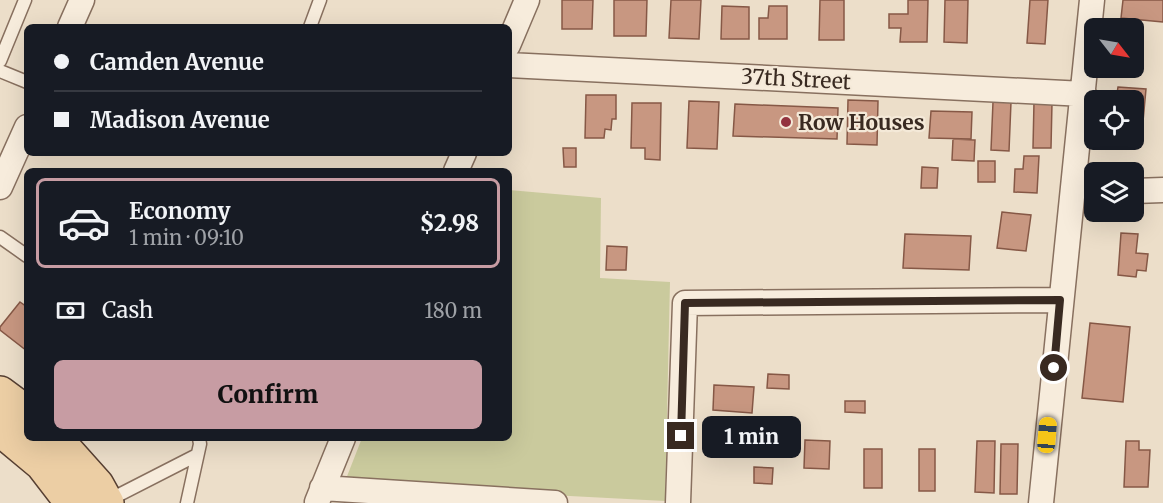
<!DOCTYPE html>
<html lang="en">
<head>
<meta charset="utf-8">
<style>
	body { margin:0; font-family:Merriweather,serif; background:#20242c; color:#f1f3f6; height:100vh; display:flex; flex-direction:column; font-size:22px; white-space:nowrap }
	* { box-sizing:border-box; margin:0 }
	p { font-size:20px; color:#9ea1a6 }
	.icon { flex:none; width:33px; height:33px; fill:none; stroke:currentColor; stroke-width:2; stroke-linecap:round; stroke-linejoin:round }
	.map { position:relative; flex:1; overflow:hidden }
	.details { position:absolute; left:24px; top:168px; width:488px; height:273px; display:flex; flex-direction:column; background:#171b24; border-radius:9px; box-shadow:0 6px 24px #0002 }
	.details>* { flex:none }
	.guide { position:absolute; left:24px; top:24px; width:488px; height:132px; border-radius:9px; box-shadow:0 6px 24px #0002; display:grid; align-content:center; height:132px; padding:0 30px; background:#171b24 }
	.needle { width:39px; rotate:121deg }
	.fabs { position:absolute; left:1084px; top:18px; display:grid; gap:12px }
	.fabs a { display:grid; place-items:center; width:60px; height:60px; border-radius:9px; background:#171b24; box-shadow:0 6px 24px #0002; font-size:30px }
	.end { position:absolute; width:27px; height:27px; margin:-14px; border:8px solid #392a21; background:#fff; box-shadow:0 0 0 3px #fff }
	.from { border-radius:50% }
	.bubble { position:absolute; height:42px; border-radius:9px; background:#171b24; box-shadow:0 6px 24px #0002; font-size:20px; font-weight:800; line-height:42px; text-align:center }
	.car { position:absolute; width:18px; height:36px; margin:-18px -9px; border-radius:8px; box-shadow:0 0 4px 2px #0007; background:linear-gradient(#f5c518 24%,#345 0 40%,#f5c518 0 76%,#345 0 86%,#f5c518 0) }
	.guide b { display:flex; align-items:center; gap:21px; height:57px; font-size:22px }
	.guide b+b { border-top:2px solid #363941 }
	.guide i { width:15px; height:15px; background:#f1f3f6 }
	ul { padding:10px 0 0; list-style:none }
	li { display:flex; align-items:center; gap:18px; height:90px; margin:0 12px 9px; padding:0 18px; border:3px solid transparent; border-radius:9px }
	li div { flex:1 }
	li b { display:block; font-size:22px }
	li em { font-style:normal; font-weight:800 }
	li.active { border-color:#c79ca3 }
	li>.icon { width:54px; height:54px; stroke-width:1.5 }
	.pay { display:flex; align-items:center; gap:15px; height:66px; padding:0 30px; font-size:22px }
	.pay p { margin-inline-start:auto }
	.primary-button { display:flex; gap:12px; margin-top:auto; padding:12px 30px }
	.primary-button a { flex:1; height:69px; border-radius:9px; background:#c79ca3; color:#111; font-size:24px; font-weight:800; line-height:69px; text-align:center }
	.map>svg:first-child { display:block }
</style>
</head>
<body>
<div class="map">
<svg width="1163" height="503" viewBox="0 0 1163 503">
	<rect width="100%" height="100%" fill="#ecdec9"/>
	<!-- green -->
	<path fill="#caca9d" d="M509,190L601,198L600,278L670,282L665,501L344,484L362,438H508Z"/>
	<!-- building -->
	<path fill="#c89781" stroke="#865846" stroke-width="1.5" d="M562,0H593L592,29H562Z
		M614,0H647L646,36H614Z
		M671,0H701L699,39L669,38Z
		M820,0H844V40H819Z
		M908,0H928L927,42H900L901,28H889V14H908Z
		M945,0H968L967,43L944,42Z
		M1030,0H1048L1045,44L1027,43Z
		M1123,0H1163V22L1121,18Z
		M722,6L749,7V39H721Z
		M769,6H787V39H759V18H768Z
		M1118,87L1146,89L1142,132H1134V100H1116Z
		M586,95H616V119H612L611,130L605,129L604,138H585Z
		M848,100L878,101L877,145L847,144Z
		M689,101L719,102L717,149L687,148Z
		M993,102H1011L1009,151L991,150Z
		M1034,102L1052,103L1051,148H1033Z
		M632,103H661L660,160L645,159V148H631Z
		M735,104L838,108L837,139L733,136Z
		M931,111L972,112L971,139L929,138Z
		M953,139L975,140L974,161L952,160Z
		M563,148H576V167H564Z
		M1024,156H1039L1037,193L1014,192L1015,169H1023Z
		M978,161H995V182H978Z
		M922,167L938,168L937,188H921Z
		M1002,212L1031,215L1026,251L997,248Z
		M1121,233L1138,234L1136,253L1148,254L1146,271L1137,270L1136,277L1118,275Z
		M905,234L971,236L969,270L903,268Z
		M607,246L627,247L626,270H606Z
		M20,302L27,307V351L0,330V327Z
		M1090,323L1130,327L1123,402L1082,398Z
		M768,374L789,375V389L767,388Z
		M714,385L754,387L752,413L713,410Z
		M845,401H865V413L845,412Z
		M805,440L830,441L829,469L804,468Z
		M977,441H995L994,493L975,492Z
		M1126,441H1139V450H1150L1148,487H1124Z
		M1001,444H1018L1017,494H1000Z
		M864,449H882V488H864Z
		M919,449H935V491H919Z
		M754,467L773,468L772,484L754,483Z"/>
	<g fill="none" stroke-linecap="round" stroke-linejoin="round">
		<defs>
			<path id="service" d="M310,27L320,0
				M0,61L25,0
				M0,71L27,82
				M0,237L27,256
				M107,501L197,455
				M187,503L200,444L199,438"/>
			<path id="minor" d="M70,27L82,0
				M508,45L527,0
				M508,65L1084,94
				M456,171L464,153
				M0,187L27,127
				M1134,191L1163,190
				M322,488L555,503
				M317,502L343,438
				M678,503L685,303L1060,300
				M1041,503L1092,0"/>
			<path id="primary" d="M0,393L27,413
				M0,429L42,464L72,503
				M55,438L97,485L107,503"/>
		</defs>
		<!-- service casing -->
		<use href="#service" stroke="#88705f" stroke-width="15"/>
		<!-- minor casing -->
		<use href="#minor" stroke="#88705f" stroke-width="27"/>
		<!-- primary casing -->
		<use href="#primary" stroke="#563f32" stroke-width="36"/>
		<!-- service -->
		<use href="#service" stroke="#f7ecdc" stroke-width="12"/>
		<!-- minor -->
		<use href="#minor" stroke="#f7ecdc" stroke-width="24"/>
		<!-- primary -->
		<use href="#primary" stroke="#eccea4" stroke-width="33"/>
	</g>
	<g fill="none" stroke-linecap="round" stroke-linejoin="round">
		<!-- route -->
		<path stroke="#392a21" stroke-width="8" d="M681,436L685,303L1060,300L1054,368"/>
	</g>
	<!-- markers -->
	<circle fill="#93323e" stroke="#f4e9d8" stroke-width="2" cx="786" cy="122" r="6"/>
	<g text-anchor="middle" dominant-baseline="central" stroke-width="4.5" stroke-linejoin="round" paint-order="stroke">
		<!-- street labels -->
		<g font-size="21" fill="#392a21" stroke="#f4e9d8">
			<text transform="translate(796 79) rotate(3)">37th Street</text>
		</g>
		<!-- poi labels -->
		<g font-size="21" font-weight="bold" fill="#392a21" stroke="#f4e9d8" text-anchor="start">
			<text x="798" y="122">Row Houses</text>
		</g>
	</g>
</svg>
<div class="fabs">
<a><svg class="needle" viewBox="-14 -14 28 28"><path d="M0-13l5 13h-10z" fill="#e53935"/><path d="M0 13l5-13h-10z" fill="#9ea1a6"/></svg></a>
<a><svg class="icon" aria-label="locate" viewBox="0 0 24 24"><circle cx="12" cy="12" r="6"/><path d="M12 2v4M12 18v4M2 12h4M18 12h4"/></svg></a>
<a><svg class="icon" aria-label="layers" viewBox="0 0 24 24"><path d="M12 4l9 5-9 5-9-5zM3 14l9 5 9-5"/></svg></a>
</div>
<i class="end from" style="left:1054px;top:368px"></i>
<i class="end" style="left:681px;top:436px"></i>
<div class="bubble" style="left:702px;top:416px;width:99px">1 min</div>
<i class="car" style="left:1047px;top:435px;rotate:5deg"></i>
<div class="guide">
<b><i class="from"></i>Camden Avenue</b>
<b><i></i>Madison Avenue</b>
</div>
<section class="details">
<ul>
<li class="active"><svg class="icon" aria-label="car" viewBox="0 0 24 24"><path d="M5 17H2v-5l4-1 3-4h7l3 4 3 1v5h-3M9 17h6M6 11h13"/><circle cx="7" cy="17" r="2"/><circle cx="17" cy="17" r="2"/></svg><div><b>Economy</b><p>1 min · 09:10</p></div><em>$2.98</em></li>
</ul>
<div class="pay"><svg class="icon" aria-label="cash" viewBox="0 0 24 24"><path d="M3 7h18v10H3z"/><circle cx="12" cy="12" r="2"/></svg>Cash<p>180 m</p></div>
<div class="primary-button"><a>Confirm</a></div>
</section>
</div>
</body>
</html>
